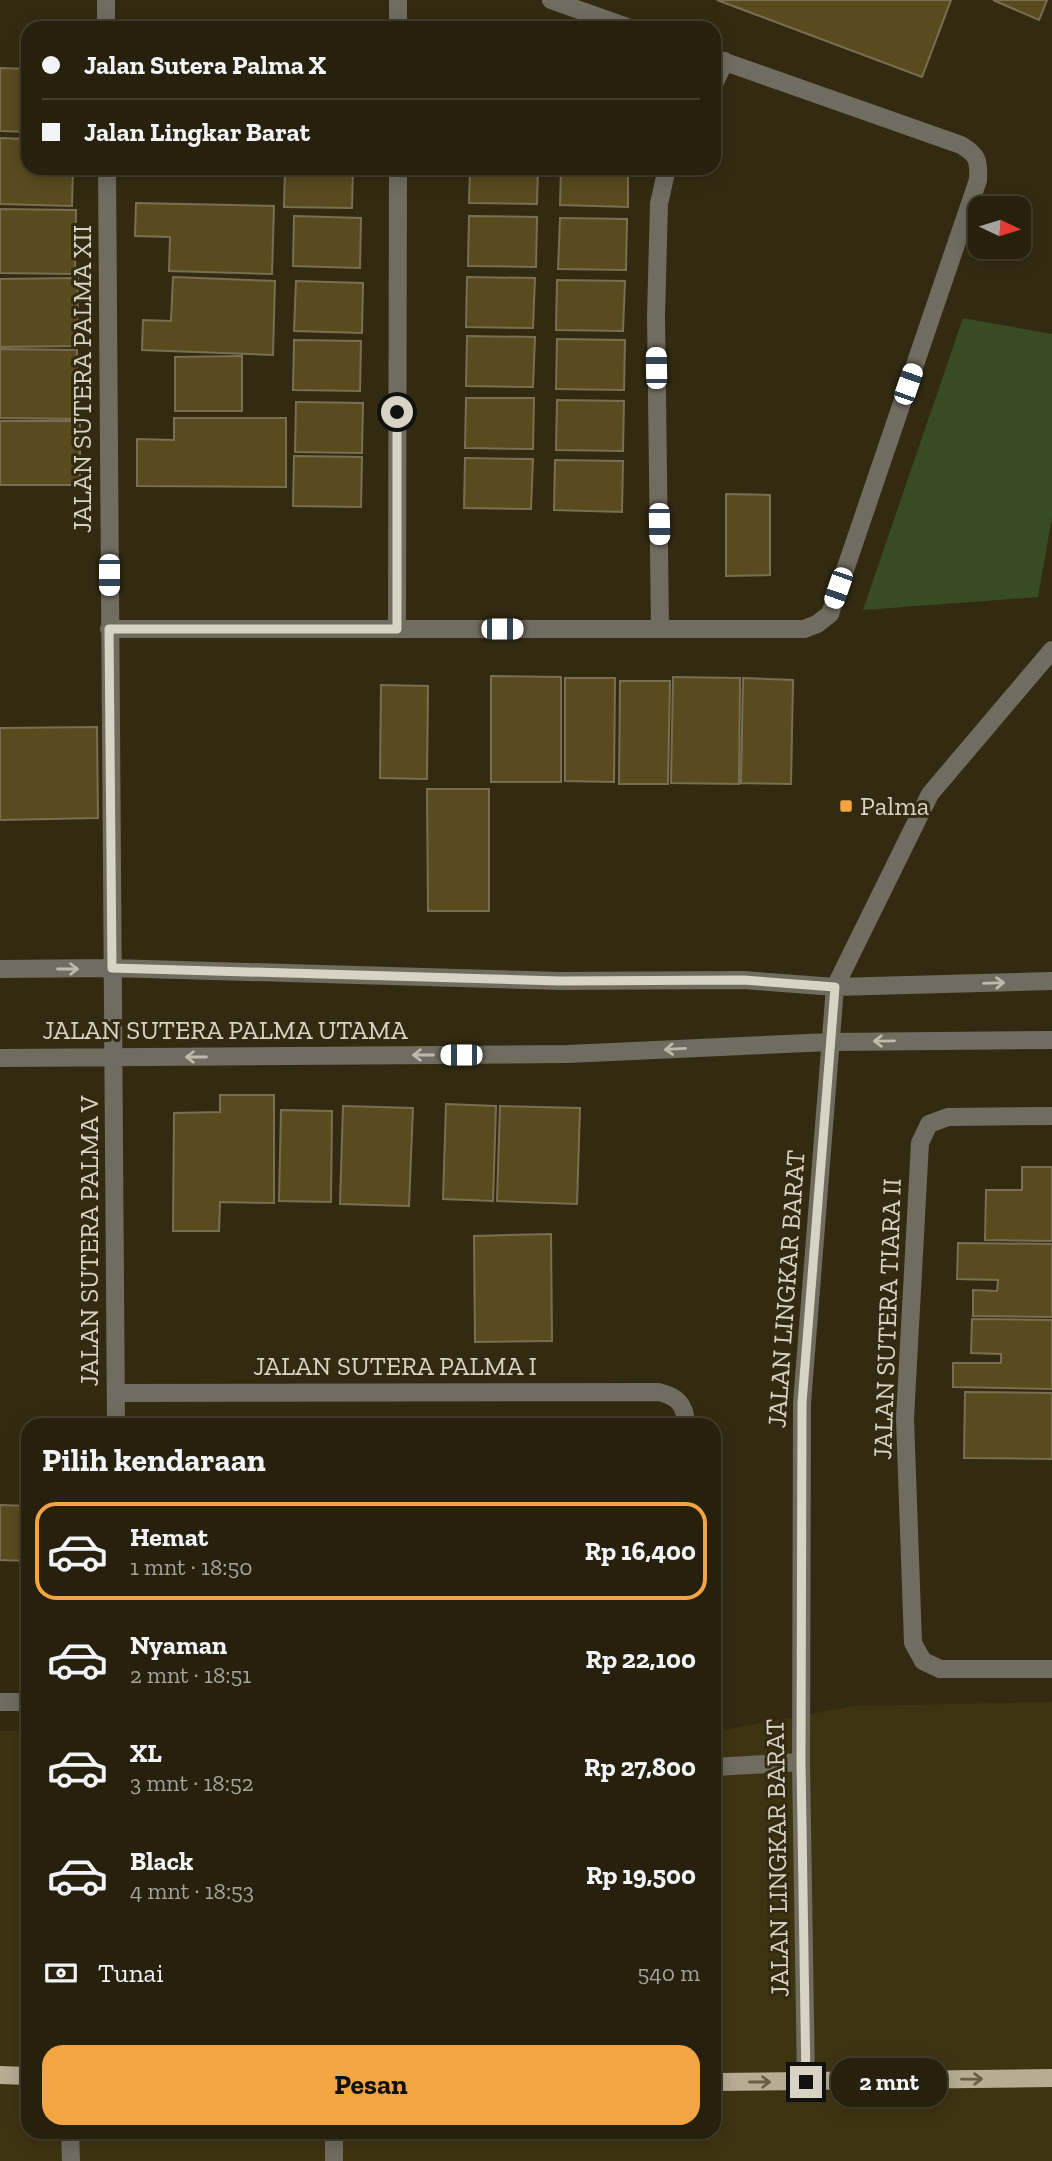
<!DOCTYPE html>
<html lang="id">
<head>
<meta charset="utf-8">
<style>
	body { margin:0; font-family:"Zilla Slab",serif; background:#2e2816; color:#f1f3f6; height:100vh; display:flex; flex-direction:column; font-size:26px; white-space:nowrap }
	* { box-sizing:border-box; margin:0 }
	p { font-size:23px; color:#a4a39d }
	.icon { flex:none; width:38px; height:38px; fill:none; stroke:currentColor; stroke-width:2; stroke-linecap:round; stroke-linejoin:round }
	.map { position:relative; flex:1; overflow:hidden }
	.drawer { position:absolute; left:21px; top:1418px; width:700px; height:721px; display:flex; flex-direction:column; background:#26200d; border-radius:21px; box-shadow:0 4px 18px #0003,0 0 0 2px #423e2e }
	.drawer>* { flex:none }
	.top-card { position:absolute; left:21px; top:21px; width:700px; height:154px; border-radius:21px; box-shadow:0 4px 18px #0003,0 0 0 2px #423e2e; display:grid; align-content:center; height:154px; padding:0 21px; background:#26200d }
	.needle { width:46px; rotate:94deg }
	.tools { position:absolute; left:968px; top:196px; display:grid; gap:14px }
	.tools a { display:grid; place-items:center; width:63px; height:63px; border-radius:14px; background:#26200d; box-shadow:0 4px 18px #0003,0 0 0 2px #423e2e; font-size:35px }
	.end { position:absolute; width:32px; height:32px; margin:-16px; border:9px solid #d8d3c4; background:#111; box-shadow:0 0 0 4px #111 }
	.from { border-radius:50% }
	.bubble { position:absolute; height:49px; border-radius:21px; background:#26200d; box-shadow:0 4px 18px #0003,0 0 0 2px #423e2e; font-size:23px; font-weight:700; line-height:49px; text-align:center }
	.car { position:absolute; width:21px; height:42px; margin:-21px -10px; border-radius:9px; box-shadow:0 0 5px 2px #0007; background:linear-gradient(#fff 24%,#345 0 40%,#fff 0 76%,#345 0 86%,#fff 0) }
	.top-card b { display:flex; align-items:center; gap:24px; height:66px; font-size:26px }
	.top-card b+b { border-top:2px solid #423e2e }
	.top-card i { width:18px; height:18px; background:#f1f3f6 }
	ul { padding:0; list-style:none }
	li { display:flex; align-items:center; gap:21px; height:98px; margin:0 14px 10px; padding:0 7px; border:4px solid transparent; border-radius:21px }
	li div { flex:1 }
	li b { display:block; font-size:26px }
	li em { font-style:normal; font-weight:700 }
	li.selected { border-color:#f2a542 }
	li>.icon { width:63px; height:63px; stroke-width:1.5 }
	h2 { padding:0 21px; font-size:32px; line-height:84px }
	.pay { display:flex; align-items:center; gap:18px; height:77px; padding:0 21px; font-size:26px }
	.pay p { margin-inline-start:auto }
	.action { display:flex; gap:14px; margin-top:auto; padding:14px 21px }
	.action a { flex:1; height:80px; border-radius:21px; background:#f2a542; color:#111; font-size:28px; font-weight:700; line-height:80px; text-align:center }
	.map>svg:first-child { display:block }
</style>
</head>
<body>
<div class="map">
<svg width="1052" height="2161" viewBox="0 0 1052 2161">
	<rect width="100%" height="100%" fill="#332b11"/>
	<!-- built -->
	<path fill="#3f3412" d="M1052,1702V2161H0V1731H28V2132H714V1730H724L854,1706Z"/>
	<!-- green -->
	<path fill="#384c24" d="M963,318L1052,334V517L1038,597L863,610Z"/>
	<!-- building -->
	<path fill="#594b1d" stroke="#786f53" stroke-width="2" d="M717,0H951L922,77Z
		M993,0H1047L1039,20Z
		M0,68L28,69V132L0,131Z
		M0,138L28,139V168H73L72,206L0,204Z
		M285,168H353L352,208L284,207Z
		M470,168H538L537,204L469,203Z
		M561,168H628V207L560,205Z
		M136,203L274,206L272,274L169,271L170,237L135,236Z
		M0,209L76,210L75,274L0,273Z
		M294,216L361,218L360,268L293,266Z
		M469,216L537,217L536,267L468,266Z
		M560,218L627,219L626,270L558,269Z
		M173,277L275,281L273,355L142,350L143,320L171,321Z
		M467,277L535,278L533,328L466,327Z
		M78,278L77,346L0,347V279Z
		M557,280L625,281L623,331L556,330Z
		M296,281L363,283L362,333L294,331Z
		M467,336L535,337L533,387L466,386Z
		M557,339L625,340L624,390L556,389Z
		M294,340L361,341L360,391L293,390Z
		M0,349L77,350L76,419L0,418Z
		M242,356V411H175V357Z
		M466,398H534L533,449L465,448Z
		M557,400L624,401L623,451L556,450Z
		M296,402L363,403L362,453L295,452Z
		M174,418H286V487L137,486V439L174,440Z
		M0,421H80V485H0Z
		M294,456L362,457L361,507L293,506Z
		M465,458L533,459L531,509L464,508Z
		M555,460L623,461L622,512L554,510Z
		M726,494L770,495V575L726,576Z
		M491,676L561,677V782H491Z
		M673,677L740,678L739,784L671,783Z
		M565,678H615L614,782L565,781Z
		M743,678L793,680L791,784L741,783Z
		M620,681H670L668,784H619Z
		M381,685L428,686L427,779L380,778Z
		M97,727L98,818L0,820V728Z
		M427,789H489V911H428Z
		M220,1095H274V1203L220,1202L219,1231H173L174,1113L220,1112Z
		M446,1104L496,1106L493,1201L443,1199Z
		M343,1106L413,1108L409,1206L340,1204Z
		M500,1106L580,1108L577,1204L497,1201Z
		M281,1110L332,1111L331,1202L279,1201Z
		M1022,1167H1052V1241L985,1240L986,1190H1022Z
		M551,1234L552,1341L475,1342L474,1236Z
		M958,1243L1052,1244V1317L973,1316V1290L997,1291L998,1280L957,1279Z
		M972,1319L1052,1320V1389L953,1387V1363H1001V1354L971,1353Z
		M965,1392L1052,1393V1459L964,1458Z
		M0,1505L28,1506V1561L0,1560Z"/>
	<g fill="none" stroke-linecap="round" stroke-linejoin="round">
		<!-- minor -->
		<path stroke="#716c60" stroke-width="18" d="M106,0V28
			M551,0L630,28
			M398,28V0
			M714,84L725,61
			M107,168L116,1424
			M109,629H804L817,624L830,614L978,180C979,161 978,155 961,145L714,58
			M397,629L398,168
			M660,629L656,316L659,204L667,168
			M0,969L112,968L560,981L743,980L835,987L1052,981
			M0,1058L568,1054L830,1042L1052,1040
			M1052,1116L948,1117L929,1124L920,1143L905,1418L913,1643L923,1661L940,1669H1052
			M116,1393L658,1392C677,1396 685,1404 686,1424
			M0,1702H28
			M714,1767L801,1762
			M806,2082L801,1762L802,1403L835,987L930,794L1052,650
			M70,2132L71,2161
			M334,2132V2161"/>
		<!-- major -->
		<path stroke="#b7ac94" stroke-width="18" d="M0,2075L28,2076
			M714,2082L1052,2078"/>
	</g>
	<!-- one-way arrows -->
	<defs><path id="oneway-shaft" d="M-6 0H5M1.5-3L5.5 0L1.5 3" fill="none" stroke-width="1.6" stroke-linecap="round" stroke-linejoin="round" transform="scale(1.75)"/></defs>
	<g stroke="#beb9ab">
		<use href="#oneway-shaft" transform="translate(68 969)"/>
		<use href="#oneway-shaft" transform="translate(994 983) rotate(-2)"/>
		<use href="#oneway-shaft" transform="translate(884 1041) rotate(179)"/>
		<use href="#oneway-shaft" transform="translate(675 1049) rotate(177)"/>
		<use href="#oneway-shaft" transform="translate(423 1055) rotate(180)"/>
		<use href="#oneway-shaft" transform="translate(196 1057) rotate(180)"/>
	</g>
	<g stroke="#685f45">
		<use href="#oneway-shaft" transform="translate(972 2079) rotate(-1)"/>
		<use href="#oneway-shaft" transform="translate(760 2082)"/>
	</g>
	<g fill="none" stroke-linecap="round" stroke-linejoin="round">
		<!-- route -->
		<path stroke="#d8d3c4" stroke-width="9" d="M397,412V629H109L112,968L560,981L743,980L835,987L802,1403L801,1762L806,2082"/>
	</g>
	<!-- markers -->
	<rect fill="#f2a542" stroke="#332b11" stroke-width="2.5" x="839" y="799" width="14" height="14" rx="3.5"/>
	<g text-anchor="middle" dominant-baseline="central" stroke-width="6" stroke-linejoin="round" paint-order="stroke">
		<!-- street labels -->
		<g font-size="26" fill="#d8d3c4" stroke="#332b11">
			<text transform="translate(82 379) rotate(-90)">JALAN SUTERA PALMA XII</text>
			<text x="225" y="1030">JALAN SUTERA PALMA UTAMA</text>
			<text transform="translate(89 1241) rotate(-90)">JALAN SUTERA PALMA V</text>
			<text transform="translate(786 1289) rotate(-86)">JALAN LINGKAR BARAT</text>
			<text transform="translate(887 1319) rotate(-88)">JALAN SUTERA TIARA II</text>
			<text x="395" y="1366">JALAN SUTERA PALMA I</text>
			<text transform="translate(777 1858) rotate(-91)">JALAN LINGKAR BARAT</text>
		</g>
		<!-- poi labels -->
		<g font-size="26" fill="#d8d3c4" stroke="#332b11" text-anchor="start">
			<text x="860" y="806">Palma</text>
		</g>
	</g>
</svg>
<div class="tools">
<a><svg class="needle" viewBox="-14 -14 28 28"><path d="M0-13l5 13h-10z" fill="#e53935"/><path d="M0 13l5-13h-10z" fill="#a4a39d"/></svg></a>
</div>
<i class="end from" style="left:397px;top:412px"></i>
<i class="end" style="left:806px;top:2082px"></i>
<div class="bubble" style="left:831px;top:2058px;width:116px">2 mnt</div>
<i class="car" style="left:656px;top:368px;rotate:359deg"></i>
<i class="car" style="left:908px;top:384px;rotate:19deg"></i>
<i class="car" style="left:659px;top:524px;rotate:179deg"></i>
<i class="car" style="left:109px;top:575px;rotate:180deg"></i>
<i class="car" style="left:838px;top:588px;rotate:199deg"></i>
<i class="car" style="left:502px;top:629px;rotate:90deg"></i>
<i class="car" style="left:461px;top:1055px;rotate:270deg"></i>
<div class="top-card">
<b><i class="from"></i>Jalan Sutera Palma X</b>
<b><i></i>Jalan Lingkar Barat</b>
</div>
<section class="drawer">
<h2>Pilih kendaraan</h2>
<ul>
<li class="selected"><svg class="icon" aria-label="car" viewBox="0 0 24 24"><path d="M5 17H2v-5l4-1 3-4h7l3 4 3 1v5h-3M9 17h6M6 11h13"/><circle cx="7" cy="17" r="2"/><circle cx="17" cy="17" r="2"/></svg><div><b>Hemat</b><p>1 mnt · 18:50</p></div><em>Rp 16,400</em></li>
<li><svg class="icon" aria-label="car" viewBox="0 0 24 24"><path d="M5 17H2v-5l4-1 3-4h7l3 4 3 1v5h-3M9 17h6M6 11h13"/><circle cx="7" cy="17" r="2"/><circle cx="17" cy="17" r="2"/></svg><div><b>Nyaman</b><p>2 mnt · 18:51</p></div><em>Rp 22,100</em></li>
<li><svg class="icon" aria-label="car" viewBox="0 0 24 24"><path d="M5 17H2v-5l4-1 3-4h7l3 4 3 1v5h-3M9 17h6M6 11h13"/><circle cx="7" cy="17" r="2"/><circle cx="17" cy="17" r="2"/></svg><div><b>XL</b><p>3 mnt · 18:52</p></div><em>Rp 27,800</em></li>
<li><svg class="icon" aria-label="car" viewBox="0 0 24 24"><path d="M5 17H2v-5l4-1 3-4h7l3 4 3 1v5h-3M9 17h6M6 11h13"/><circle cx="7" cy="17" r="2"/><circle cx="17" cy="17" r="2"/></svg><div><b>Black</b><p>4 mnt · 18:53</p></div><em>Rp 19,500</em></li>
</ul>
<div class="pay"><svg class="icon" aria-label="cash" viewBox="0 0 24 24"><path d="M3 7h18v10H3z"/><circle cx="12" cy="12" r="2"/></svg>Tunai<p>540 m</p></div>
<div class="action"><a>Pesan</a></div>
</section>
</div>
</body>
</html>
